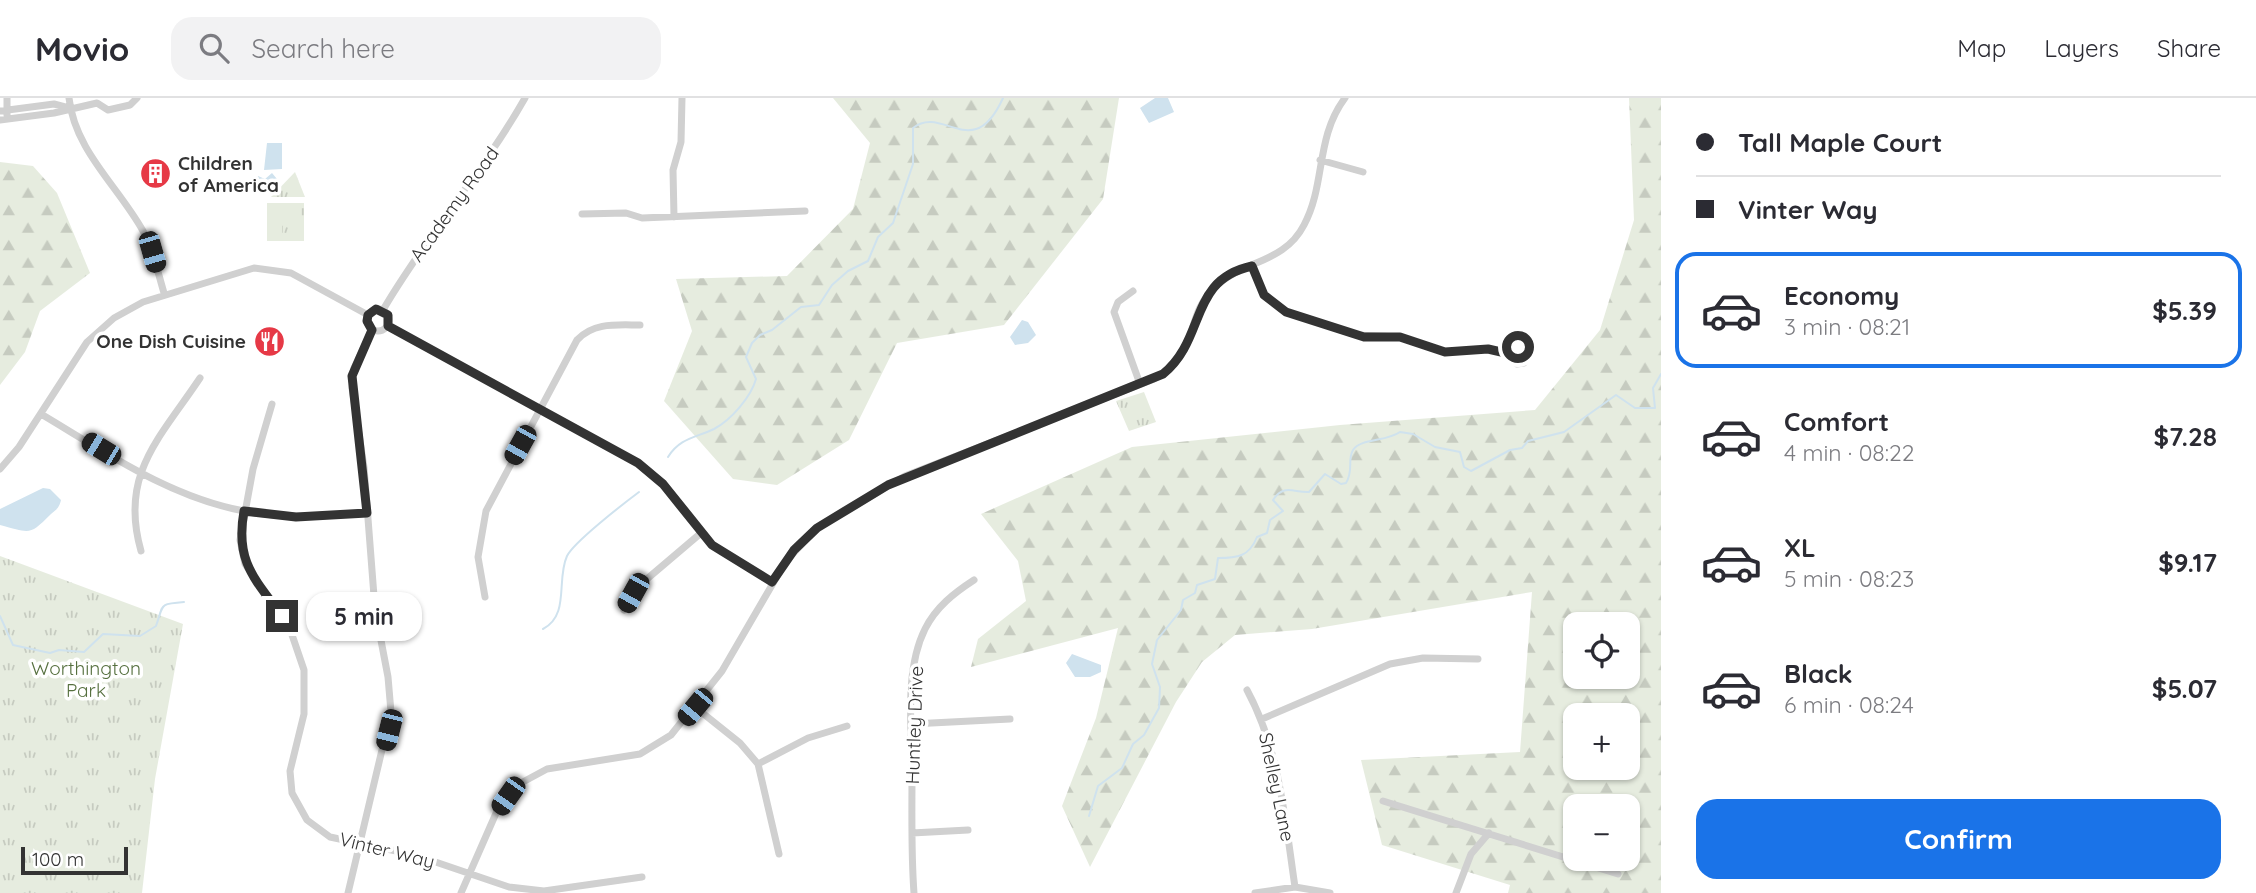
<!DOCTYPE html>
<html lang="en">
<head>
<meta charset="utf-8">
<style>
	body { margin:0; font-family:Quicksand,sans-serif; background:#f2f2f3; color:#2b2b33; height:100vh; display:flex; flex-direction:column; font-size:26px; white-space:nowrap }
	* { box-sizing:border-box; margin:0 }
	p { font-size:23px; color:#7c7c81 }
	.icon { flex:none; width:38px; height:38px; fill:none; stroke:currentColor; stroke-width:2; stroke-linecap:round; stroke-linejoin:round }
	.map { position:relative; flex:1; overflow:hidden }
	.details { display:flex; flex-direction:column; background:#fff; width:595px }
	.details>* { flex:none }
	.banner { display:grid; align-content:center; height:154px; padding:0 35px; background:#fff }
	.buttons { position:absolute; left:1563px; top:514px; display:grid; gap:14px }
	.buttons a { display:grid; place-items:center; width:77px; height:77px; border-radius:14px; background:#fff; box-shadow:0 2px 5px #0004; font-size:35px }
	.scale { position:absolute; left:21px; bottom:18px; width:107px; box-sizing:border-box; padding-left:7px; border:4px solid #333; border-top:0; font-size:19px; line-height:24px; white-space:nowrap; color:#333; -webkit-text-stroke:5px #fff; paint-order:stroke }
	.end { position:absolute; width:32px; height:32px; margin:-16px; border:9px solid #333; background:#fff; box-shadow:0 0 0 4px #fff }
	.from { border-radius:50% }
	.bubble { position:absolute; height:49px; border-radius:21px; background:#fff; box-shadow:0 2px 5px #0004; font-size:23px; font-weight:800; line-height:49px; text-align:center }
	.car { position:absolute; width:21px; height:42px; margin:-21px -10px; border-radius:9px; box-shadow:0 0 5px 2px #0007; background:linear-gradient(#222 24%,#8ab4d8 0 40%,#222 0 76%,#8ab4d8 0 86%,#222 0) }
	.banner b { display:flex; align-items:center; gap:24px; height:66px; font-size:26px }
	.banner b+b { border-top:2px solid #e1e1e2 }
	.banner i { width:18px; height:18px; background:#2b2b33 }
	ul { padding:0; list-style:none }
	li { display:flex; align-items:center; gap:21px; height:116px; margin:0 14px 10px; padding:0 21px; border:4px solid transparent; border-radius:21px }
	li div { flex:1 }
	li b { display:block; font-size:26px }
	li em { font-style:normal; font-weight:800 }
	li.current { border-color:#1a73e8 }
	li>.icon { width:63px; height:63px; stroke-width:1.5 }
	.primary-button { display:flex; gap:14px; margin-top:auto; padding:14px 35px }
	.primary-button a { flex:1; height:80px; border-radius:21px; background:#1a73e8; color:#fff; font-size:28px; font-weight:800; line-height:80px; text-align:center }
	header { display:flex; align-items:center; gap:42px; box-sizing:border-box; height:98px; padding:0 35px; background:#fff; border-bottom:2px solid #e1e1e2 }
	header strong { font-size:33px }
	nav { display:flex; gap:38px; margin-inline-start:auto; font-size:24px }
	.search { width:490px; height:63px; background:#f2f2f3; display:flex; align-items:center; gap:18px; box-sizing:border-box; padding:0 24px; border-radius:21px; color:#7c7c81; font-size:26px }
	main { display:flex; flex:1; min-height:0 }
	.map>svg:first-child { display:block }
</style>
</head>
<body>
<header>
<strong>Movio</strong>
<div class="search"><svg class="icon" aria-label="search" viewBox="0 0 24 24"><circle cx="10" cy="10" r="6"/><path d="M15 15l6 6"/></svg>Search here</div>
<nav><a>Map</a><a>Layers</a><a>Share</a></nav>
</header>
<main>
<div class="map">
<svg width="1661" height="795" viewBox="0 0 1661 795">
	<defs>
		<pattern id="grass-tufts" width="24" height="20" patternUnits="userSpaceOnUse" patternTransform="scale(1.75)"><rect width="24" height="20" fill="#e6ecdf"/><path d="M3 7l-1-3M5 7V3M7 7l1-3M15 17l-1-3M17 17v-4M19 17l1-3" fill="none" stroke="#c6cbc0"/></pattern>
		<pattern id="forest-firs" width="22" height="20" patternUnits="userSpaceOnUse" patternTransform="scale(1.75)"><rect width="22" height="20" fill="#e6ecdf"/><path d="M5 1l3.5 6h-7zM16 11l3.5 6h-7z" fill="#c6cbc0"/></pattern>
	</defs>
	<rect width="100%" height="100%" fill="#fff"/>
	<!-- grass -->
	<path fill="url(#grass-tufts)" d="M295,74L305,99H271Z
		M267,105H304V143H267Z
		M1144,294L1156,324L1129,333L1116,303Z
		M0,458L183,526L155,681L142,795H0Z"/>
	<!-- forest -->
	<path fill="url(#forest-firs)" fill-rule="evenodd" d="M833,0H1119L1103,101L1004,227L897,245L849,342L777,387L733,381L664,303L692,233L676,181L787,178L853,111L870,45Z
		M1629,0H1661V795H1508L1510,787L1382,747L1361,662L1520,654L1532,494L1312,531L1235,537L1202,564L1176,604L1090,769L1062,708L1096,620L1118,530L971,569L978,541L1026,503L1018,463L981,416L1132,349L1340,327L1535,312L1600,232L1634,122ZM1575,527H1628V579H1575ZM1575,618H1628V670H1575ZM1575,709H1628V761H1575Z
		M0,64L33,68L57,95L90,175L40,213L25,254L0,287Z"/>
	<!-- pitch -->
	<path fill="#e6ecdf" d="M282,110V136H270V111Z
		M289,111H300V136H289Z"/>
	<!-- water -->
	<path fill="#cfe2ee" d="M1155,0H1168L1174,14L1149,25L1140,10Z
		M267,45H282V71L264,72Z
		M272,75L277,81L269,90L256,85L258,78L265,81Z
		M1022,222L1028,224L1036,237L1028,245L1015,247L1010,239Z
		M43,390L50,391L61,402C59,410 57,411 51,416C29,438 31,435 0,427V411Z
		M1072,556L1101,567V574L1090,579H1075L1066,565Z"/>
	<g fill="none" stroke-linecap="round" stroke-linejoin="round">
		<!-- stream -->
		<path stroke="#cfe2ee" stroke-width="2" d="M668,359C680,340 695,340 714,331C731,322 751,299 756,281L746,259L752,245L760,237L772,232L801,209L819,207L832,187L848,173L868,163L878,139L893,125L913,66V30C943,6 973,66 1003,0
			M0,518L13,547L50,555L59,552L84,554L103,536L140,538L156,528C164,506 158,506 184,504
			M543,531C570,517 556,482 567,458C574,444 623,406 639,394
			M1089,718L1098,688L1122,670L1133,646L1144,637L1159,610L1160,589L1152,566L1157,542L1181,512L1183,502L1195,495L1197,487L1215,481L1218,460C1237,460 1249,459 1257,439L1267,435L1270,422L1283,413L1273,402C1284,385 1294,395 1309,394L1325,376L1341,386L1346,385C1354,372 1347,362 1353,352C1361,340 1386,344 1400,334L1413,336L1435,349L1460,354L1464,369L1471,373L1510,352L1522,350L1528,343L1564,334L1616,297L1635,310H1655L1653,290L1661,276"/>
		<!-- minor -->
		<path stroke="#d0d0d0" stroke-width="7" d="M69,0C75,53 118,88 143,133C153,151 158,175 164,195
			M0,13L54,6L69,10
			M7,17V0
			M0,22L54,15L97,5L108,12L130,7L137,0
			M1320,62L1363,74
			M582,116L626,115L642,120L805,113
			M674,119L673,72L681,44L682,0
			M1252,168L1264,197L1286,214L1356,237L1400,239L1445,254L1488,251L1510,255L1511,262L1517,266L1524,265L1528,258L1522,249L1515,250L1510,255
			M1133,193L1118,204L1114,214L1140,286
			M367 222a11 11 0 1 1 22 0a11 11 0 1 1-22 0Z
			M383,212C426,138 483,74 525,0
			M388,228L638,365L663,385L712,447L772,484
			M272,306L253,371L240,442L245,466L290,531L304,572V616L290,673L292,695L307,722L330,739L415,757L509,789L544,793L642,779
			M41,316C105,354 169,399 244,413C285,421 326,418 367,415
			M0,371L19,349L87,244L114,220L143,204L254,170L291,175L368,217
			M141,453C119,376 160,340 200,280
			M485,499L478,459L486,413L577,242C594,224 617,227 640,227
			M624,512L641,486L701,435
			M1247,592C1280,653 1285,722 1295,789
			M695,609L740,645L758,666L779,756
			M1262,621L1390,566L1423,560L1478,561
			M912,626L1010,621
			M758,666L808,640L847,628
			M1383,703L1618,776
			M912,735L968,732
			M348,795L391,614L388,579L375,511L364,369L352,290L354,270L372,232
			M461,795L497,713L521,685L547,671L640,656L671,637L722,573L786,463L817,430L905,378L1154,281C1202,254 1183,220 1214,190C1242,162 1284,166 1304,127C1326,86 1315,40 1345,0
			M914,795C911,755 912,716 912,676C912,631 904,573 925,531C936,509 954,495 974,482
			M1255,795L1295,789L1330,795
			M1456,795L1471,756L1489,735"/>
	</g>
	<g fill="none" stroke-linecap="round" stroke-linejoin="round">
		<!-- route -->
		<path stroke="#333" stroke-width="9" d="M282,518C254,480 235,463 244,413L296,419L367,415L352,278L372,232L367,223L368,217L376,211L388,217V228L638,365L663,386L712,447L772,484L794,452L817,430L888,387L1163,276C1207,240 1188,182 1252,168L1264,197L1286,214L1364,239H1400L1445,254L1488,251L1510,256L1518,249"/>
	</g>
	<!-- icons -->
	<defs>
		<symbol id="building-disc" viewBox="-11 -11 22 22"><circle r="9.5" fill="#e63946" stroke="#fff"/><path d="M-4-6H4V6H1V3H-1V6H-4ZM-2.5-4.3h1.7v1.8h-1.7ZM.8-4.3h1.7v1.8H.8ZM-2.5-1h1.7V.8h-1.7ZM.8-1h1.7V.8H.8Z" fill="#fff"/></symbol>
		<symbol id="restaurant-disc" viewBox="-11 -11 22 22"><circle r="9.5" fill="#e63946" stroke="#fff"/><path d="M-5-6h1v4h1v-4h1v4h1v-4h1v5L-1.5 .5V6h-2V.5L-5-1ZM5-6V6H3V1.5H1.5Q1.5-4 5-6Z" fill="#fff"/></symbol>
	</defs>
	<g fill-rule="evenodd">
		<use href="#building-disc" x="138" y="58" width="35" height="35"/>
		<use href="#restaurant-disc" x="252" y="226" width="35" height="35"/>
	</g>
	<g text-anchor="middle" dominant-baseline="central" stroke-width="7" stroke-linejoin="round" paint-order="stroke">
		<!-- poi labels -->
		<g font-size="19" font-weight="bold" fill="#333" stroke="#fff" text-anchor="start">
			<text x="178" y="65">Children<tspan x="178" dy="22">of America</tspan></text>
			<text x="246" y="243" text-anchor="end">One Dish Cuisine</text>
		</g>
		<!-- street labels -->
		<g font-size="19" fill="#333" stroke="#fff">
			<text transform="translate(454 106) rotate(-54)">Academy Road</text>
			<text transform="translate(914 627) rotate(-88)">Huntley Drive</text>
			<text transform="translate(1277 689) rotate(78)">Shelley Lane</text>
			<text transform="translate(387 752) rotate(14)">Vinter Way</text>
		</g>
		<!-- park labels -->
		<g font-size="19" fill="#56703f" stroke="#fff">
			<text x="86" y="570">Worthington<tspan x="86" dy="22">Park</tspan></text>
		</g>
	</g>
</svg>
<div class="buttons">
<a><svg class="icon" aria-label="locate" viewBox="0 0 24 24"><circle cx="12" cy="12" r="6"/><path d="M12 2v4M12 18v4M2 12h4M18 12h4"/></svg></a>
<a>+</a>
<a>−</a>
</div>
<div class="scale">100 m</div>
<i class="end from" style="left:1518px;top:249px"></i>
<i class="end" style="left:282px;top:518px"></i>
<div class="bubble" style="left:306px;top:494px;width:116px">5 min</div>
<i class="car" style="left:152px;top:154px;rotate:164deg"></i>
<i class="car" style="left:520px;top:347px;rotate:209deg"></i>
<i class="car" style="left:101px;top:351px;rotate:301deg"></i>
<i class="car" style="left:633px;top:495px;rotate:209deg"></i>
<i class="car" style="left:695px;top:609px;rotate:220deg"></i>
<i class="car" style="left:389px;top:632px;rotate:194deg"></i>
<i class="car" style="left:508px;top:698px;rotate:215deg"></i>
</div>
<section class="details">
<div class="banner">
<b><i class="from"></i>Tall Maple Court</b>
<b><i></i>Vinter Way</b>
</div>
<ul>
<li class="current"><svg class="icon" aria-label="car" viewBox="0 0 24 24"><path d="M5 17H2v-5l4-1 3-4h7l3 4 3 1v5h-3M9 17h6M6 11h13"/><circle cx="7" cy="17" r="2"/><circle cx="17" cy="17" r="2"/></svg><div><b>Economy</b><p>3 min · 08:21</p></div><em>$5.39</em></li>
<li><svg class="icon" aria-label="car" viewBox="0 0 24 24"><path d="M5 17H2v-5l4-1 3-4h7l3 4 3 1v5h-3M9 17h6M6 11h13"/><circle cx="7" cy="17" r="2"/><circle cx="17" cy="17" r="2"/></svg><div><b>Comfort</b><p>4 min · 08:22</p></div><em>$7.28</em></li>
<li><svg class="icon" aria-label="car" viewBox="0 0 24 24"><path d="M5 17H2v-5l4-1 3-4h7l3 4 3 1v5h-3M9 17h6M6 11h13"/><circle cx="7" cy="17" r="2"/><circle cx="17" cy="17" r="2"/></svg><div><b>XL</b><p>5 min · 08:23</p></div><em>$9.17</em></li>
<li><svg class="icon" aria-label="car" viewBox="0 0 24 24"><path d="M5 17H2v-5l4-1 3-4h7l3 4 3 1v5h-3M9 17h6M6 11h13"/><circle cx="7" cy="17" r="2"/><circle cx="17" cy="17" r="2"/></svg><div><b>Black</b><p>6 min · 08:24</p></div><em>$5.07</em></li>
</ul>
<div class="primary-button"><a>Confirm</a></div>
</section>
</main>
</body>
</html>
